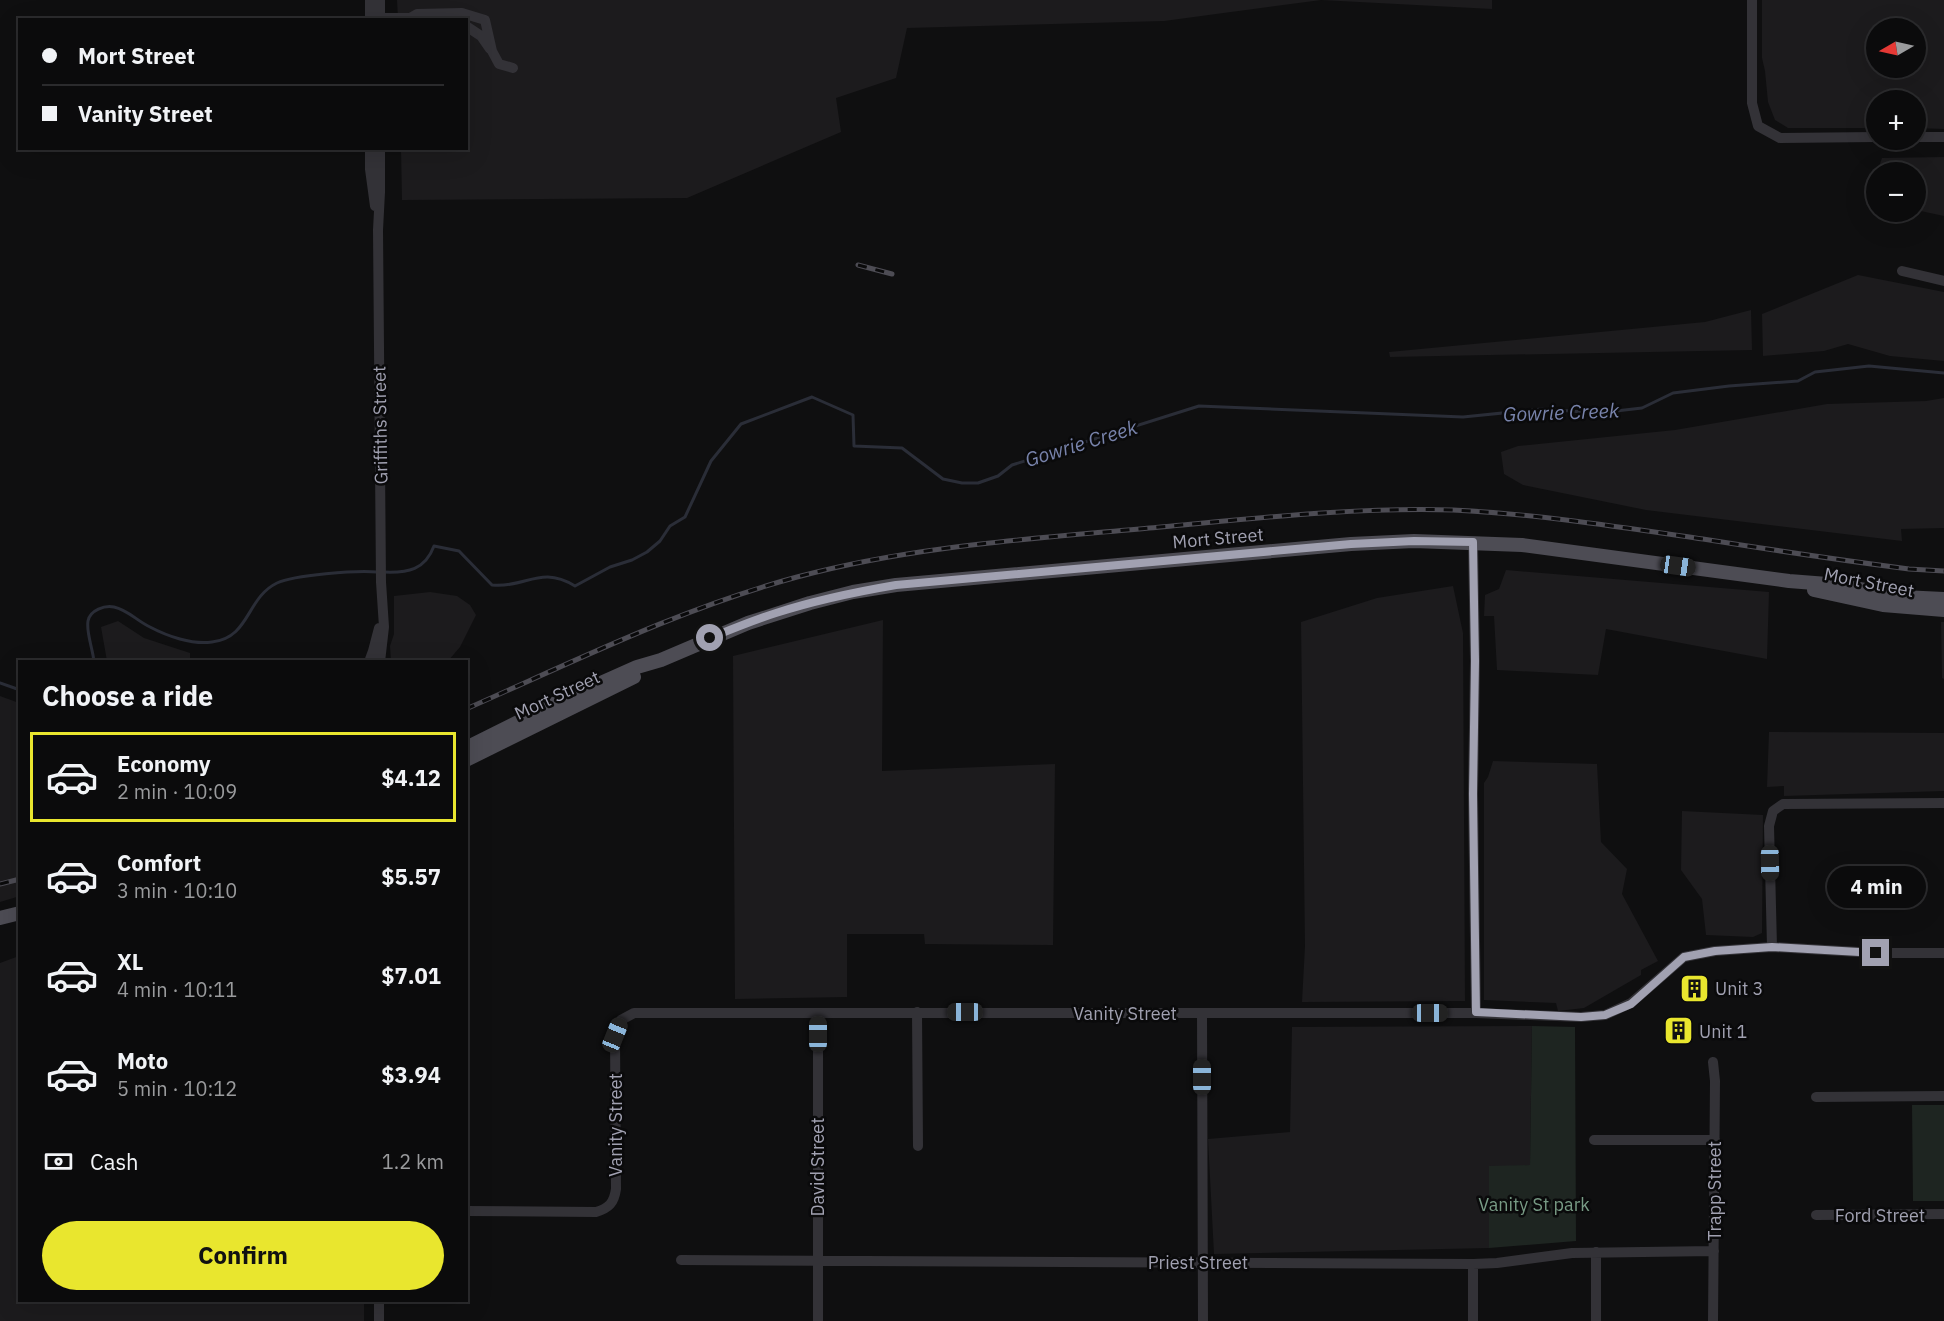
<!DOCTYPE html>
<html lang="en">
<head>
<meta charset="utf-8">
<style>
	body { margin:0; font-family:"IBM Plex Sans",sans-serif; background:#19191a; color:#f1f3f6; height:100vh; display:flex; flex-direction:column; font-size:22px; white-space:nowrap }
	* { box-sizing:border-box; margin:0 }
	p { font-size:20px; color:#9a9b9d }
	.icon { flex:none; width:33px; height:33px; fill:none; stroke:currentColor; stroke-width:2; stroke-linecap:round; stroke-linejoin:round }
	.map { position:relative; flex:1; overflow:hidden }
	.side { position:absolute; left:18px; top:660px; width:450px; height:642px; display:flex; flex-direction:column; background:#0b0b0c; border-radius:0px; box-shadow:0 6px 24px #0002,0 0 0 2px #2b2b2d }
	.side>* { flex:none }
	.banner { position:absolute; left:18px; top:18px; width:450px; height:132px; border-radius:0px; box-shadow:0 6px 24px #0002,0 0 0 2px #2b2b2d; display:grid; align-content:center; height:132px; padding:0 24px; background:#0b0b0c }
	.needle { width:39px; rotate:261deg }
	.buttons { position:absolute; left:1866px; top:18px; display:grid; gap:12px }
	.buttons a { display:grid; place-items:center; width:60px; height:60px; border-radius:50%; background:#0b0b0c; box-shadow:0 6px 24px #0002,0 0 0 2px #2b2b2d; font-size:30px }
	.end { position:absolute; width:27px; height:27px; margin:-14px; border:8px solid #a1a1b1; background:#111; box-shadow:0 0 0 3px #111 }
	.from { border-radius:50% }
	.bubble { position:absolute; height:42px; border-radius:21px; background:#0b0b0c; box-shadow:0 6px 24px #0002,0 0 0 2px #2b2b2d; font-size:20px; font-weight:800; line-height:42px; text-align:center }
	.car { position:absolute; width:18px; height:36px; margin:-18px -9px; border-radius:8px; box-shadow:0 0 4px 2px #0007; background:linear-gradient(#222 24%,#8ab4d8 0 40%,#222 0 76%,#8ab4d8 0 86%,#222 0) }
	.banner b { display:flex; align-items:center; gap:21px; height:57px; font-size:22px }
	.banner b+b { border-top:2px solid #2b2b2d }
	.banner i { width:15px; height:15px; background:#f1f3f6 }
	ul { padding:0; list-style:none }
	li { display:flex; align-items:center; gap:18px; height:90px; margin:0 12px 9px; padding:0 12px; border:3px solid transparent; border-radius:0px }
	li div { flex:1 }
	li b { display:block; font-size:22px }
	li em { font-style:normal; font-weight:800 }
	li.active { border-color:#e9e62e }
	li>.icon { width:54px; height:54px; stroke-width:1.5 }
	h2 { padding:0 24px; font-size:27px; line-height:72px }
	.pay { display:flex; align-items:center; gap:15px; height:66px; padding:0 24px; font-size:22px }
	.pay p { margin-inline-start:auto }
	.primary-button { display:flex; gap:12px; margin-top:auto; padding:12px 24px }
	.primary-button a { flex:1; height:69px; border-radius:36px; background:#e9e62e; color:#111; font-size:24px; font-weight:800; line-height:69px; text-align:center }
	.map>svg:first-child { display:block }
</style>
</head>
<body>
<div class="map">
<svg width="1944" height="1321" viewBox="0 0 1944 1321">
	<rect width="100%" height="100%" fill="#0f0f10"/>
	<!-- built -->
	<path fill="#1c1b1d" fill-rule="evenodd" d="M397,0H1492V9L1321,0L1164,21L907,28L896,78L836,98L841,132L687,198L402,200L401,149L466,148V20L398,19Z
		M1762,0H1944V129L1916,128V100H1876V128H1788L1775,120L1768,102L1765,71L1762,58ZM1876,28H1916V68H1876Z
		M1944,157V216L1916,210V172H1877L1882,158Z
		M1858,275L1944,292V361L1890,356L1848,344L1824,351L1763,356L1762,314Z
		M1751,310L1752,350L1390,357L1389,352L1705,322Z
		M1944,398V528L1901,529L1902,541L1646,510L1523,485L1504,474L1501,452L1518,446L1675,430L1827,404L1926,401Z
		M1506,570L1769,592L1767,659L1606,629L1598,675L1497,670L1494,616H1484L1485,595L1499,589Z
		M1453,586L1463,633L1465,1001L1302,1002L1305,946L1301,622L1377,598Z
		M430,592L457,596L470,605L476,615L460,647L448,661H391L390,646L394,634V596Z
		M883,620L882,771L1055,764L1053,945L925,944L924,934H847V997L735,999L733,656Z
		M118,621L144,638L190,653V661H107L101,627Z
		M1941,622H1944V679L1942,678Z
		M0,696L19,703L20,896L0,902Z
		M1769,732L1944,733V791L1784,796V786L1767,787Z
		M1493,761L1597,764L1601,842L1627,869L1622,894L1658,961L1641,970V975L1584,1008L1558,1011L1556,1003L1484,1000V783L1488,777Z
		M1682,811L1763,815L1762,933L1753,937L1706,935L1702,899L1681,870Z
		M19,956L20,1300L364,1301V1321H0V963Z
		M1532,1026L1530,1165L1489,1167V1248L1214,1254L1208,1139L1290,1132L1292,1027Z"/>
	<!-- green -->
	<path fill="#1e2521" d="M1532,1026L1575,1027L1576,1241L1489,1248V1166L1530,1165Z
		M1912,1105H1944V1201H1913Z"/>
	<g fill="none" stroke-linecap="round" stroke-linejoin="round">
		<!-- stream -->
		<path stroke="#2a2d37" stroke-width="3" d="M384,572C408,573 425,570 434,546L459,551L492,585C527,588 540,565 575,586L610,567L632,560L647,552L660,541L670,526L685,517L711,461L741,424L812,397L853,415L854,446L902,448L943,479L962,483H978L998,476L1012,465L1199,406L1463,417L1542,409L1584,412L1616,411L1642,408L1673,393L1729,386L1798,381L1815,372L1869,366L1944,373
			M94,662C93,649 86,633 88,621C90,610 105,605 114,607C128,610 137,621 150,627C167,636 192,645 212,642C250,638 246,598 277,583C294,575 357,570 377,572
			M0,683L20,690"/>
		<!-- minor -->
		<path stroke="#333237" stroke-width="10" d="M370,0V20
			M1752,0V103L1758,126L1780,138L1876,137
			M370,18H410L417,14L462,13L485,20L492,51L499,64L513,68
			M380,20V0
			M466,26L481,36L490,49
			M1916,137H1944
			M370,148V169L375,206
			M1902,271L1944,281
			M1473,542L1475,661L1473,794L1476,1013
			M369,662L373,651L379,628
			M380,662L384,627L381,582L378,230L380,192V148
			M1772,947L1769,826L1773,811L1783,804L1944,803
			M917,1012L918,1146
			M818,1013V1321
			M1202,1013L1203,1321
			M1713,1062L1715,1081L1713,1321
			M1816,1097L1944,1096
			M1594,1140H1715
			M466,1211L596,1212C609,1208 614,1203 616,1189L615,1035L621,1020L634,1013H1476L1581,1017L1605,1015L1631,1003L1684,957L1715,951L1772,947L1876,953H1944
			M1816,1215L1944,1214
			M1596,1252V1321
			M681,1260L1473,1264L1497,1263L1572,1253L1714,1251
			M1473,1264V1321
			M379,1321V1300"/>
		<!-- major -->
		<path stroke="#4d4c54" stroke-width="14" d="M1814,590L1883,605L1944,610
			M466,748L554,704L637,667L661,660L748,623L810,603L853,592L896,585L1351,544L1414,541L1522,545L1789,581L1840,585L1902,597L1944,599
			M466,760L634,677
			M0,918L20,913"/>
		<defs>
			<path id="rail" d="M858,265L892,274
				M466,709C575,661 682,608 797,577C912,546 1031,539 1149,528C1250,519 1352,507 1453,510C1537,514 1620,527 1703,539C1772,550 1840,560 1909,569L1944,571
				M0,884L20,879"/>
		</defs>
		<!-- rail casing -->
		<use href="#rail" stroke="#4d4c54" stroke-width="5"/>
		<!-- rail -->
		<use href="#rail" stroke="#0a0a0b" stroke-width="3" stroke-dasharray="9" stroke-linecap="butt"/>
	</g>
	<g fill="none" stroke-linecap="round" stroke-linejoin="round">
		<!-- route -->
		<path stroke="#a1a1b1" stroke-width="8" d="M710,638C732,629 754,620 776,613C816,600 855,592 896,585L1351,544L1414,541L1473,542L1475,661L1473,794L1476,1012L1581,1017L1605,1015L1631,1004L1684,957L1715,951L1772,947L1876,953"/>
	</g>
	<!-- icons -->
	<defs>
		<symbol id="building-square" viewBox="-11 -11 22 22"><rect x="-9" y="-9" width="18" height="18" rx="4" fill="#e9e62e" stroke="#0a0a0b"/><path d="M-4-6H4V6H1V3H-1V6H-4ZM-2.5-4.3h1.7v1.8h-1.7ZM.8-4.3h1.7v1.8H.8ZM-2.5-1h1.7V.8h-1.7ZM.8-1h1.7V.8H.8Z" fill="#111"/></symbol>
	</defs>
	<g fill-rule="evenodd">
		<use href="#building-square" x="1678" y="972" width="33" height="33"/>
		<use href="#building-square" x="1662" y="1014" width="33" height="33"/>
	</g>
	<g text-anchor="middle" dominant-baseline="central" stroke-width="5" stroke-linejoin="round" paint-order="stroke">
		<!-- street labels -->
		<g font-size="18" fill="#a1a1b1" stroke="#0a0a0b">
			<text transform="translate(380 425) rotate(-91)">Griffiths Street</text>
			<text transform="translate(1218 538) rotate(-5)">Mort Street</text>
			<text transform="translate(1869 582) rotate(11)">Mort Street</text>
			<text transform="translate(557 695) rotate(-25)">Mort Street</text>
			<text x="1125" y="1013">Vanity Street</text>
			<text transform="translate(615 1125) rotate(-90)">Vanity Street</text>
			<text transform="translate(817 1167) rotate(-90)">David Street</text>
			<text transform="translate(1714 1191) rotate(-90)">Trapp Street</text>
			<text x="1880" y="1215">Ford Street</text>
			<text x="1198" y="1262">Priest Street</text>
		</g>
		<!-- poi labels -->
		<g font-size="18" fill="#a1a1b1" stroke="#0a0a0b" text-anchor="start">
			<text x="1715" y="988">Unit 3</text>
			<text x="1699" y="1031">Unit 1</text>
		</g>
		<!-- park labels -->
		<g font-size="18" fill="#789b85" stroke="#0a0a0b">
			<text x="1534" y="1204">Vanity St park</text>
		</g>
		<!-- water labels -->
		<g font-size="20" font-style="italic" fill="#7883ab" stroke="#0a0a0b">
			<text transform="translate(1561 412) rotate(-2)">Gowrie Creek</text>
			<text transform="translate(1081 443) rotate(-17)">Gowrie Creek</text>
		</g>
	</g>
</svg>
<div class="buttons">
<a><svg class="needle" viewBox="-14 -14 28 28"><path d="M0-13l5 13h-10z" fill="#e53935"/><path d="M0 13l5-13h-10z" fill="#9a9b9d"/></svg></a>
<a>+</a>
<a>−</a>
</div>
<i class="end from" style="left:710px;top:638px"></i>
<i class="end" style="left:1876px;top:953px"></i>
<div class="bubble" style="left:1827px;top:866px;width:99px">4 min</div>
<i class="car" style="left:1678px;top:566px;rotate:98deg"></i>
<i class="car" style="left:1770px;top:863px;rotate:179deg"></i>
<i class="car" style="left:965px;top:1012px;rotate:270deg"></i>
<i class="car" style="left:1430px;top:1013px;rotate:90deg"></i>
<i class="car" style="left:818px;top:1034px;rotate:0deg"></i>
<i class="car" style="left:615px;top:1035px;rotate:22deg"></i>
<i class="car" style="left:1202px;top:1077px;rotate:0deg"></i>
<div class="banner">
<b><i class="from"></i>Mort Street</b>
<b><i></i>Vanity Street</b>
</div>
<section class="side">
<h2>Choose a ride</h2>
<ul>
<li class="active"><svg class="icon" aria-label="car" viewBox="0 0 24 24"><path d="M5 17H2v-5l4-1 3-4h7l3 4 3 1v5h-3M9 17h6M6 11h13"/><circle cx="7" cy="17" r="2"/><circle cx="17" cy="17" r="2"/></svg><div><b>Economy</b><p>2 min · 10:09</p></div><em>$4.12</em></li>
<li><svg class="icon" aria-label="car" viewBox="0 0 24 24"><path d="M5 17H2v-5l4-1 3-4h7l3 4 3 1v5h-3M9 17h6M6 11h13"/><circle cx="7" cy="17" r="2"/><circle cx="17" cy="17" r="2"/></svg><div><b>Comfort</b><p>3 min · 10:10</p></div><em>$5.57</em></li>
<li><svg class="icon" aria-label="car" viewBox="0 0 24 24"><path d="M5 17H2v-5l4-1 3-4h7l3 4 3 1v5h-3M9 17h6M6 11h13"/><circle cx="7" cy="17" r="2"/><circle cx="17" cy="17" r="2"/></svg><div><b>XL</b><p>4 min · 10:11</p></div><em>$7.01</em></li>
<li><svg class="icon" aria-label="car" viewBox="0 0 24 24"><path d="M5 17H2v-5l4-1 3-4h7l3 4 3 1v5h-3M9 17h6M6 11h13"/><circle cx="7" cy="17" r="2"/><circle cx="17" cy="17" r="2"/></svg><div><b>Moto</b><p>5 min · 10:12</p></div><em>$3.94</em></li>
</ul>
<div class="pay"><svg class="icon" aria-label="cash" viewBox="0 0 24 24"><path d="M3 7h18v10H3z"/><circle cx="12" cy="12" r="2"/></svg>Cash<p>1.2 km</p></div>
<div class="primary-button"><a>Confirm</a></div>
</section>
</div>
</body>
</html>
